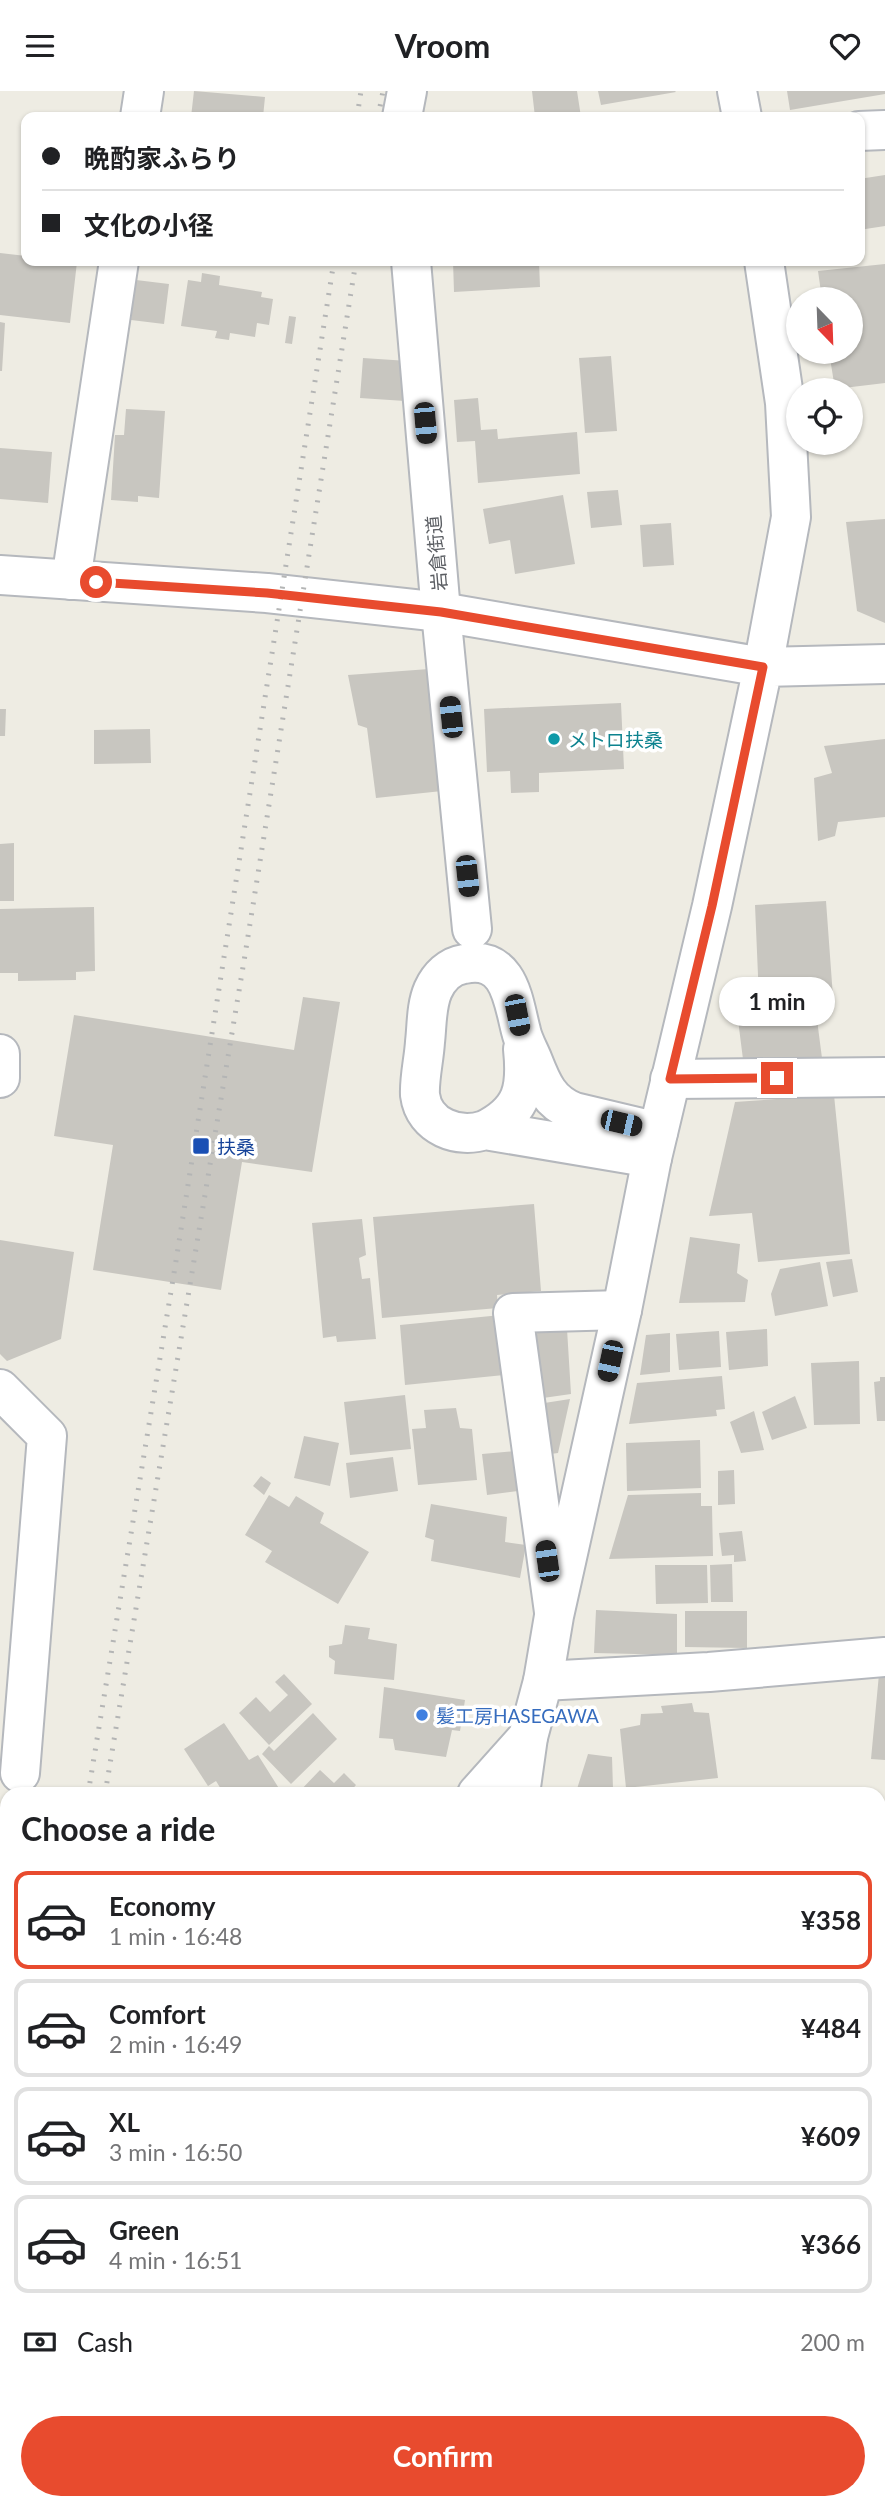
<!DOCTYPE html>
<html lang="en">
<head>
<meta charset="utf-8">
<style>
	body { margin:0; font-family:Lato,"Noto Sans JP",sans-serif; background:#f6f6f6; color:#202124; height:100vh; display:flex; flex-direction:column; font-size:26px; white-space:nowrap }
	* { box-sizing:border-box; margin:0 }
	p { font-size:23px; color:#757577 }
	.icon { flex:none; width:38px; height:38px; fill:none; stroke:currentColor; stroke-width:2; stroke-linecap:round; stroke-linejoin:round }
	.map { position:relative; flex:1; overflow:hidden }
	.side { position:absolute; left:0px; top:1696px; width:886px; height:723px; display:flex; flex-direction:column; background:#fff; border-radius:21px 21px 0 0; box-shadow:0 2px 5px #0004 }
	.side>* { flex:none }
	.guide { position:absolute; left:21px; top:21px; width:844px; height:154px; border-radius:14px; box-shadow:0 2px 5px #0004; display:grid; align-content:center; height:154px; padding:0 21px; background:#fff }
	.needle { width:46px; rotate:157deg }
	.fabs { position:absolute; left:786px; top:196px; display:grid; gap:14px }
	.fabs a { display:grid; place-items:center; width:77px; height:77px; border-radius:50%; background:#fff; box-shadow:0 2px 5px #0004; font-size:35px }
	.end { position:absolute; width:32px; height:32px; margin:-16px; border:9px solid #e84b2e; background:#fff; box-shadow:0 0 0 4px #fff }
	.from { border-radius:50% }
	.bubble { position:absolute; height:49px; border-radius:24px; background:#fff; box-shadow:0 2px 5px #0004; font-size:23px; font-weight:700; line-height:49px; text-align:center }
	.car { position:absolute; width:21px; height:42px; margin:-21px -10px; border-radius:9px; box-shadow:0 0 5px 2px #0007; background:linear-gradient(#222 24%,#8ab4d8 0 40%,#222 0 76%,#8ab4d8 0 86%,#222 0) }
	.guide b { display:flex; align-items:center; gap:24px; height:66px; font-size:26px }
	.guide b+b { border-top:2px solid #e0e0e0 }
	.guide i { width:18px; height:18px; background:#202124 }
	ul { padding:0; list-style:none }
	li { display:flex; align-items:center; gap:21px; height:98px; margin:0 14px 10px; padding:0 7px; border:4px solid #e0e0e0; border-radius:14px }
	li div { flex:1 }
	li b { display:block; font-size:26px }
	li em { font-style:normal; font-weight:700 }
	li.current { border-color:#e84b2e }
	li>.icon { width:63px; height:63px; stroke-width:1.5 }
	h2 { padding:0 21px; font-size:32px; line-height:84px }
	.pay { display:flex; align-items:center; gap:18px; height:77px; padding:0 21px; font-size:26px }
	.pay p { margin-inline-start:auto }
	.primary-button { display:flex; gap:14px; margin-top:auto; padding:14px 21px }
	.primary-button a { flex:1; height:80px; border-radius:42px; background:#e84b2e; color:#fff; font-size:28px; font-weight:700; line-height:80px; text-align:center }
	header { display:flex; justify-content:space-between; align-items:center; height:91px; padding:0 21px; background:#fff; font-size:32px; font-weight:700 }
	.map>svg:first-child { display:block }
</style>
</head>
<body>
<header><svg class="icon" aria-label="menu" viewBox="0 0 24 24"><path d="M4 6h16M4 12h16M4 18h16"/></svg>Vroom<svg class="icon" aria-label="heart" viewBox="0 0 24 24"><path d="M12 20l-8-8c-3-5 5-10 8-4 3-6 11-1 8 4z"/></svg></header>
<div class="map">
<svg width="885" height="2417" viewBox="0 0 885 2417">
	<rect width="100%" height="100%" fill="#eeece3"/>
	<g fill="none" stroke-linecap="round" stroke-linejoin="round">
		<!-- river -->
		<path stroke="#a2cffe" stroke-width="72" d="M831,2412L832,2417"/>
	</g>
	<!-- building -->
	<path fill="#c8c6c0" d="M194,0L265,6L263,26H191Z
		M532,0H577L581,26H535Z
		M598,0H675L676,1L601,14Z
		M787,0H885V3L790,19Z
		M885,84V135L859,139V88Z
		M0,162L26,165V170L77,171L70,232L0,224Z
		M453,170H539L540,196L454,201Z
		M885,173V292L835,298L829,261H850V208H822L818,180Z
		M202,182L220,185L219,194L262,201L261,206L273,208L269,234L257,232L255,246L230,242L229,249L215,247L217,240L181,235L188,189L201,191Z
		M136,189L169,193L164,233L131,229Z
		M289,225L296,226L292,253L285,252Z
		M0,231L5,232L2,280H0Z
		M611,265L617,340L585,342L579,267Z
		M363,267L408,270L405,310L360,307Z
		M478,307L481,339L497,338L498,348L577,341L580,383L478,392L475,350L457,351L454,309Z
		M126,318L165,320L159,407L138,405V411L111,409L115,344H124Z
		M0,357L52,361L48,412L0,408Z
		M618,399L622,434L591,437L587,401Z
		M563,404L575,473L515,483L510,449L489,453L483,418Z
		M885,428V532L857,520L846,431Z
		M671,432L674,474L643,476L640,434Z
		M429,578L442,700L376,707L367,637L358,634L348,584Z
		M621,612L624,678L539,682V701L511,702L510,680L487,681L484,618Z
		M0,618H6L5,645H0Z
		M150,638L151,672L94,673V639Z
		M885,648V726L838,731L835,745L818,750L814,687L832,682L824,655Z
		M14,752V810H0V753Z
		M826,810L833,906L785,913L786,905L759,908L755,814Z
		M94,816L95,880L76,881V889L18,890V882H0V818Z
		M303,906L340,911L312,1081L242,1071L221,1199L93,1179L113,1054L54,1045L74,924L294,959Z
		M737,921H816L822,967L744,976Z
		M834,1004L850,1163L758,1171L752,1122L709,1125L735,1011Z
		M534,1113L541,1200L497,1204L498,1217L382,1227L373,1126Z
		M362,1128L366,1164L359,1167L362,1188L370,1187L376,1248L337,1251L336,1245L323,1247L312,1132Z
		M690,1146L740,1153L737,1182L748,1189L745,1211L679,1212Z
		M0,1149L74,1161L61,1248L7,1270L0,1263Z
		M852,1168L858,1201L833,1206L826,1171Z
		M820,1171L828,1215L775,1225L771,1203L780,1178Z
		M501,1224L504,1284L405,1294L400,1234Z
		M567,1238L571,1303L536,1308L530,1241Z
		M767,1238L768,1275L729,1279L726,1241Z
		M719,1240L721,1276L679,1279L676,1243Z
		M670,1242V1281L640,1284L646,1244Z
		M859,1270L860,1333L814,1334L811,1272Z
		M722,1285L725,1318L716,1319L717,1325L629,1333L637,1292Z
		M880,1286H885V1330H877L874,1291L880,1290Z
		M405,1304L411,1358L350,1364L344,1311Z
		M795,1305L807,1337L772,1349L762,1321Z
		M570,1308L558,1362L543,1364L538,1313Z
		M456,1317L460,1337L472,1338L477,1389L418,1394L412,1338L426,1337L424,1319Z
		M754,1320L764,1359L741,1362L730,1331Z
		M304,1345L339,1352L330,1395L294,1387Z
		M700,1349L701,1397L627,1400L626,1352Z
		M515,1360L518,1400L487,1404L482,1363Z
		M393,1366L398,1400L350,1407L346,1372Z
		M734,1379L735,1413L718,1414V1380Z
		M261,1385L271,1392L264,1404L253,1395Z
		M701,1402V1415H712L713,1465L609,1468L628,1404Z
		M269,1404L289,1416L296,1405L324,1422L320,1432L369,1461L338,1513L265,1471L272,1460L245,1444Z
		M431,1413L507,1426L505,1451L526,1454L520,1487L431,1470L434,1449L425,1446Z
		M742,1440L746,1470L734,1471V1464L722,1465L719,1442Z
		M732,1473L733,1511H711L710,1474Z
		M655,1474H707L708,1512L656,1513Z
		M596,1519L677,1523V1564L594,1562Z
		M685,1520H747V1557L685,1556Z
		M345,1534L370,1537L368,1548L397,1553L394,1589L334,1583L335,1570L329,1566V1555L342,1553Z
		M284,1583L312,1613L269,1654L239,1622L256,1606L270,1621L288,1604L275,1591Z
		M879,1583H885V1669L871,1668Z
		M384,1596L465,1609L460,1640L452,1639L446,1666L395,1659L393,1648L379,1647Z
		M692,1612L694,1621L709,1622L718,1687L626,1697L620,1638L640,1634L641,1623L663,1622L661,1615Z
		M313,1622L337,1648L291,1693L262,1663L269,1655L274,1660Z
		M224,1632L249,1669L258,1664L280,1699L275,1703H224L216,1690L208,1695L184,1658Z
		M588,1663L612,1666L613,1698H577Z
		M320,1679L334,1692L344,1682L356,1694L348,1703H297Z
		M878,1733L885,1734V1787L878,1786Z
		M878,1844H885L884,1881L878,1880Z
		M878,2071L885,2080V2115L878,2119Z
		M885,2144V2211L878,2213V2147Z
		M885,2363V2417H877L875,2412H878V2368Z
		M158,2412H206V2417H159Z
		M446,2412L478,2416V2417H445Z"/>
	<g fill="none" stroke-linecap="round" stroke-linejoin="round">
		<defs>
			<path id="minor" d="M140,26L144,0
				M402,26L407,0
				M859,40L885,39
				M411,170L441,521L472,838
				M71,489L119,170
				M0,963V987
				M670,988L885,986
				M485,1039C523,1020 527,997 523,958
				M652,1067L485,1039C459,1048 424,1036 420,1004C419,988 424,968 425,951C427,934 426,915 433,899C439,886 450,875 464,873C510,864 513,910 521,940C523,950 529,960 533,970C542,993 549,1011 574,1021L658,1041
				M0,1298L47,1345L20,1682
				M554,1521L513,1222L622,1219
				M543,1590L709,1581L885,1566
				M477,1703L528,1646
				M0,1908L7,1907
				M878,1954L885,1956
				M0,1978L7,1944
				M220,2412L221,2417"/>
			<path id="tertiary" d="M737,0L742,26
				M0,484L267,502L441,521L763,576L885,573
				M520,1703L528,1646L543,1590L554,1525L622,1219L652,1067L712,815L763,576L791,426L785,312L764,170
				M0,2105H7
				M878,2312L885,2315
				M404,2417L405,2412"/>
		</defs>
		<!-- minor casing -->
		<use href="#minor" stroke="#b5b8bd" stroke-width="42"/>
		<!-- tertiary casing -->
		<use href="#tertiary" stroke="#b5b8bd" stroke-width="42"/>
		<!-- minor -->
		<use href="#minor" stroke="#fff" stroke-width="38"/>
		<!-- tertiary -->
		<use href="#tertiary" stroke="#fff" stroke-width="38"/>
		<!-- rail -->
		<path stroke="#b4b5b5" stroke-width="5" stroke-dasharray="2 9" stroke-linecap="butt" d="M357,26L361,0
			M378,26L383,0
			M88,1703L176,1170L334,170
			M105,1703L245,864L356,170
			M0,2247L7,2200
			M0,2382L7,2334"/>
	</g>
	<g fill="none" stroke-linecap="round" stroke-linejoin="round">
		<!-- route -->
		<path stroke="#e84b2e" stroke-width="9" d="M96,491L267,502L441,521L763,576L712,815L670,988L777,987"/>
	</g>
	<!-- markers -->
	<circle fill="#0f9aa8" stroke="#fff" stroke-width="2.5" cx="554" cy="648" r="7"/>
	<rect fill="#1a4fb4" stroke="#fff" stroke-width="2.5" x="192" y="1046" width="18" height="18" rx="3.5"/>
	<circle fill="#3f7fe0" stroke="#fff" stroke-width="2.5" cx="422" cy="1624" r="7"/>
	<g text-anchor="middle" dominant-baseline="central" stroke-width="7" stroke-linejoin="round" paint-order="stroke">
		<!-- street labels -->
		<g font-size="19" fill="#5b5e63" stroke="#fff">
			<text transform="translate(436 462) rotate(-95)">岩倉街道</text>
		</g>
		<!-- culture labels -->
		<g font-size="19" fill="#0d838f" stroke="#fff" text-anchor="start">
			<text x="568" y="648">メトロ扶桑</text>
		</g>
		<!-- transit labels -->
		<g font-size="19" fill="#164399" stroke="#fff" text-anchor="start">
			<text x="217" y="1055">扶桑</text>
		</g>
		<!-- shop labels -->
		<g font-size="19" fill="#366cbe" stroke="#fff" text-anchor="start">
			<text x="436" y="1624">髪工房HASEGAWA</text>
		</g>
	</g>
</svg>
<div class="fabs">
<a><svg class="needle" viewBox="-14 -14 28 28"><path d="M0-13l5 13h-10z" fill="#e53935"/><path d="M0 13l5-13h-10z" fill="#757577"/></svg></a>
<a><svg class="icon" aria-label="locate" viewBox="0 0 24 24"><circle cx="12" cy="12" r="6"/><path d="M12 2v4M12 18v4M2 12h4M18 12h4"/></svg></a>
</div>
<i class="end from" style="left:96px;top:491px"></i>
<i class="end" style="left:777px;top:987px"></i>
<div class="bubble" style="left:719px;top:886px;width:116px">1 min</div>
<i class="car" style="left:425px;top:332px;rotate:175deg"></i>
<i class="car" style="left:451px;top:626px;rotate:354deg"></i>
<i class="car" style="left:467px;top:785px;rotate:174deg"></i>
<i class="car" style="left:517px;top:924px;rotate:169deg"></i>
<i class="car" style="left:621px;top:1032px;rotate:103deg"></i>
<i class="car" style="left:610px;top:1270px;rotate:192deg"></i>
<i class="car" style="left:547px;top:1470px;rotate:352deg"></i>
<div class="guide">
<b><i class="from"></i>晩酌家ふらり</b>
<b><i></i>文化の小径</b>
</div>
<section class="side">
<h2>Choose a ride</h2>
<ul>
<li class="current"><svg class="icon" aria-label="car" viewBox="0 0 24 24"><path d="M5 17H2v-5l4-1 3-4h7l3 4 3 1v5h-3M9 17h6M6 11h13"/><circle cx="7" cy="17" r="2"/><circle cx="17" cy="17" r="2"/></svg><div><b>Economy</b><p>1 min · 16:48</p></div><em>¥358</em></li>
<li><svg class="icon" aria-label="car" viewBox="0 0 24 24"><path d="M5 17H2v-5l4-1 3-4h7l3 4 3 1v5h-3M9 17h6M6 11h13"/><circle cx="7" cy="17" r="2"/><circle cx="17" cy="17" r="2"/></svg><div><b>Comfort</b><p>2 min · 16:49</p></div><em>¥484</em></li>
<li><svg class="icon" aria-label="car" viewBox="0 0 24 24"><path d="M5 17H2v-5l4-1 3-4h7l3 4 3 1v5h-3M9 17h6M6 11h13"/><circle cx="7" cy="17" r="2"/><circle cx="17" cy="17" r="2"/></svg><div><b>XL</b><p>3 min · 16:50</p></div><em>¥609</em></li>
<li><svg class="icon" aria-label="car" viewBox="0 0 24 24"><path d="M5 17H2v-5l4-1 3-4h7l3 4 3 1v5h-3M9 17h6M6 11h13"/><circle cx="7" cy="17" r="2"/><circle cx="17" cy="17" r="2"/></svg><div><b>Green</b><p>4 min · 16:51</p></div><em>¥366</em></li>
</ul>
<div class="pay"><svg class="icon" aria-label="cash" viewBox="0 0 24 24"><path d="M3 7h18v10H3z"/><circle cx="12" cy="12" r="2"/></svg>Cash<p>200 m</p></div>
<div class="primary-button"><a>Confirm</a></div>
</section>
</div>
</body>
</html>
